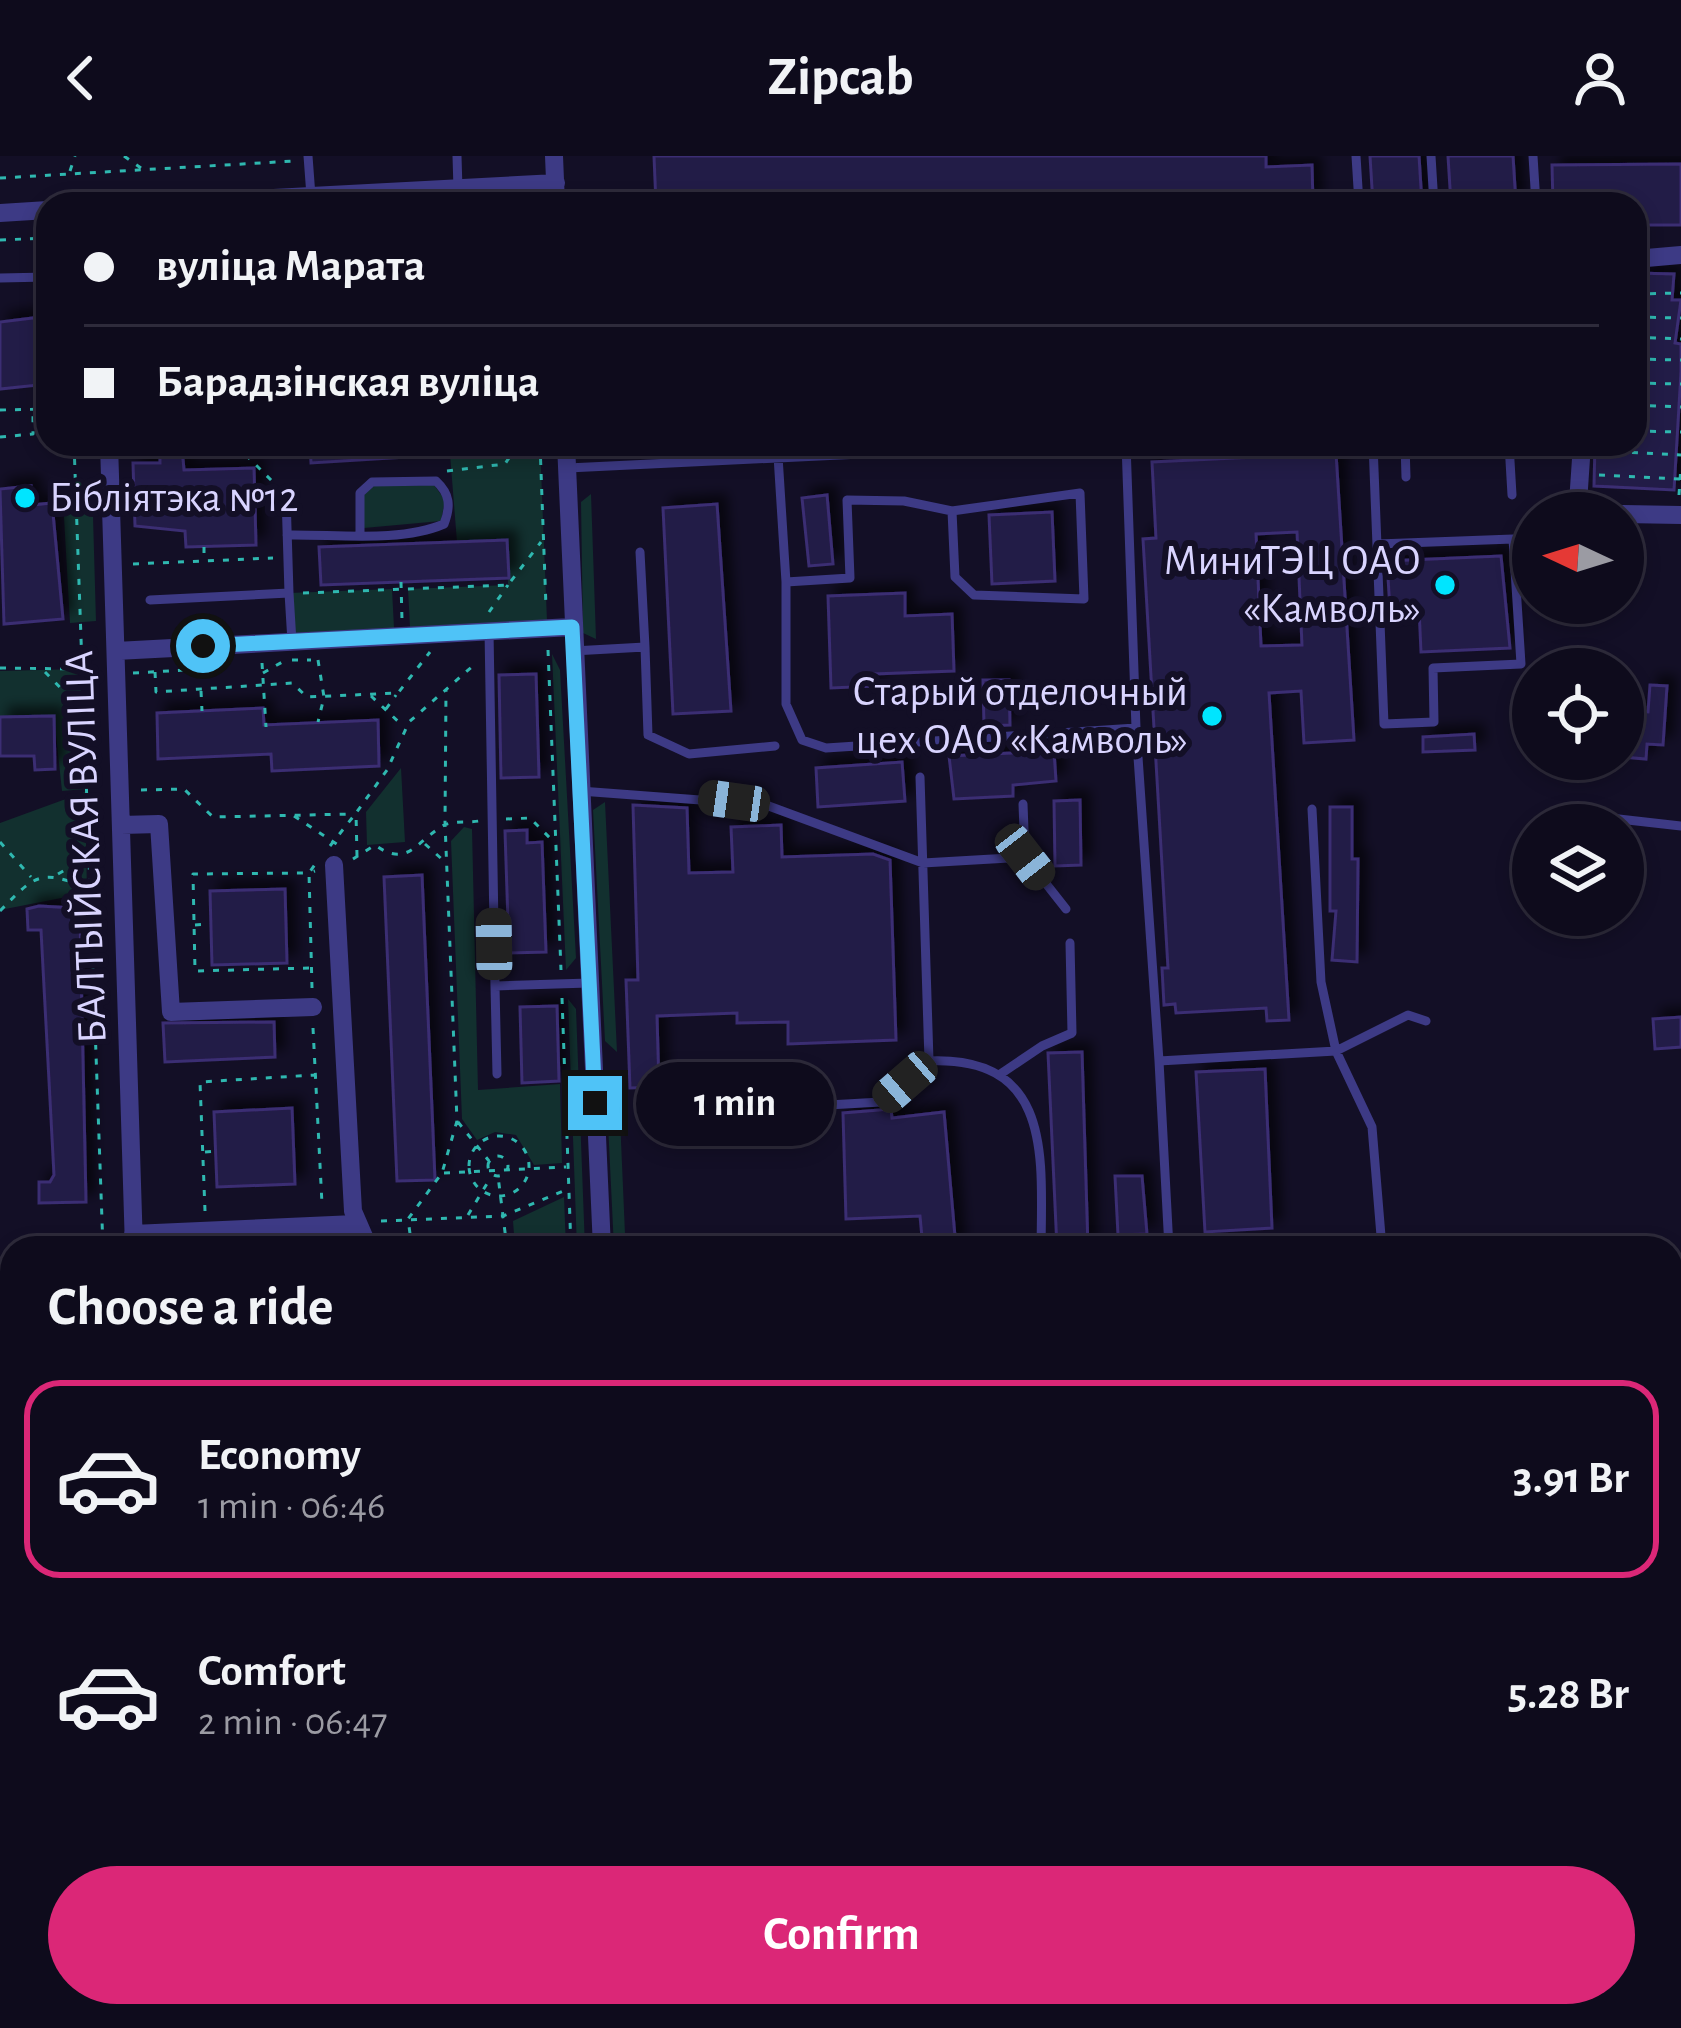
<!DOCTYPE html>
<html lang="en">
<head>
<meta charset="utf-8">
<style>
	body { margin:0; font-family:"Alegreya Sans",sans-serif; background:#1c1929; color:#f1f3f6; height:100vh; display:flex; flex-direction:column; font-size:45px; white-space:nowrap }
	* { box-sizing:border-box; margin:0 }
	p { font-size:39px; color:#9b9ba3 }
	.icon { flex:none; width:66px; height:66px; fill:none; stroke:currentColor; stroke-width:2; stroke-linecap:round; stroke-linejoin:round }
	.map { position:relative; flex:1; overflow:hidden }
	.sheet { position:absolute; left:0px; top:1080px; width:1683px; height:792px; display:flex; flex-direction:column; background:#0e0b1c; border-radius:36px 36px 0 0; box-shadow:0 6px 18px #0003,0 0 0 3px #2e2b3b }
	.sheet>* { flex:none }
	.banner { position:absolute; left:36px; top:36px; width:1611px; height:264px; border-radius:36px; box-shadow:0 6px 18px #0003,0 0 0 3px #2e2b3b; display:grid; align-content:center; height:264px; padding:0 48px; background:#0e0b1c }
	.needle { width:78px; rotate:274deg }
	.fabs { position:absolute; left:1512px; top:336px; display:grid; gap:24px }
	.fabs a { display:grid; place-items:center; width:132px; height:132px; border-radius:50%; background:#0e0b1c; box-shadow:0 6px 18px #0003,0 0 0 3px #2e2b3b; font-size:60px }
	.end { position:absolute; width:54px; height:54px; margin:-27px; border:15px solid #4fc3f7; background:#111; box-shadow:0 0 0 6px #111 }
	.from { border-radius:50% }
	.bubble { position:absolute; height:84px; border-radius:42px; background:#0e0b1c; box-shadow:0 6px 18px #0003,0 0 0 3px #2e2b3b; font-size:39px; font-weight:700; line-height:84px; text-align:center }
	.car { position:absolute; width:36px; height:72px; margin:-36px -18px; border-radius:15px; box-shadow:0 0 9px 3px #0007; background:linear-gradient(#222 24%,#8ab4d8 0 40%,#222 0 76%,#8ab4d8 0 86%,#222 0) }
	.banner b { display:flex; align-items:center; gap:42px; height:114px; font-size:45px }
	.banner b+b { border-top:3px solid #2e2b3b }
	.banner i { width:30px; height:30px; background:#f1f3f6 }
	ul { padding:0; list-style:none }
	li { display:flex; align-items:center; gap:36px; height:198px; margin:0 24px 18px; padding:0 24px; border:6px solid transparent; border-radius:36px }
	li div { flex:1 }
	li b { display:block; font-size:45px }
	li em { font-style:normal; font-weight:700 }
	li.selected { border-color:#db2777 }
	li>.icon { width:108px; height:108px; stroke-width:1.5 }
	h2 { padding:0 48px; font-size:54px; line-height:144px }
	.primary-button { display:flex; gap:24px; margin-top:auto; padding:24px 48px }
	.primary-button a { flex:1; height:138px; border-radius:72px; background:#db2777; color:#fff; font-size:48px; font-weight:700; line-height:138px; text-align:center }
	header { display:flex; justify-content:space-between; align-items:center; height:156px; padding:0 48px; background:#0e0b1c; font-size:54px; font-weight:700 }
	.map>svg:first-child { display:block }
</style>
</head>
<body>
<header><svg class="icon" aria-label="back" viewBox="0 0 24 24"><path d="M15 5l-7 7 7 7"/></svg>Zipcab<svg class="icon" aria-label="person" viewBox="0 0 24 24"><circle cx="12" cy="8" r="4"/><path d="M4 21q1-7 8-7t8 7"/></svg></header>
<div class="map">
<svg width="1681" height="1872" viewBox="0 0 1681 1872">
	<defs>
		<filter id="shadow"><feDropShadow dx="9" dy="-9" stdDeviation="6" flood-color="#0009"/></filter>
	</defs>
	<rect width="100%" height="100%" fill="#130f26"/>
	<!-- green -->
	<path fill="#12302f" d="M503,288H540L547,465L410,471L408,433L508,429L507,385L457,386L450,298L503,295Z
		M92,325L96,465L70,467L62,326Z
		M434,329L445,344L441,365L364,372V339L374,330Z
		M591,338L596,483L583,477L581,346Z
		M392,433L394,472L291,477L289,437Z
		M552,498L560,514L576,802L566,814Z
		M80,513L85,633L62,635L54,560L0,561V515Z
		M401,612L405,686L367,689L366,656Z
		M85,636L87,737L0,754V667Z
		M605,646L617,896L605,885L593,654Z
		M464,671L472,673L478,934L560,928L562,1007L534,1009L516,979L495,976L477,984L462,963L451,685Z
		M568,843L576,853L585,1092H577Z
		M619,938L625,1078V1092H614L607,947Z
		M564,1041L566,1092H515L513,1065Z
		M445,1860H620L672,1872H472Z"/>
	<!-- building -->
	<path fill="#241b47" stroke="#3b2d73" stroke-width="3" fill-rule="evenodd" filter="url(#shadow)" d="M654,0H1266V11L1312,9L1313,48H656Z
		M1370,0H1419L1422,48H1373Z
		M1448,0H1513L1516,48H1451Z
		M1681,8V69H1635V48H1553L1552,9Z
		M1635,117L1674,118L1672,144H1681L1675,187L1681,188V216L1674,334L1594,330L1595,288H1635Z
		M41,161L48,228L0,233V166Z
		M310,288H422V300L311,307Z
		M160,294H174L183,303L184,314L254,312L256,389L186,391L185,375L135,370L133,307H160Z
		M1336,297L1354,584L1304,587L1301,535L1269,537L1289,864L1267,865L1266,852L1176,857L1175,848L1164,849L1162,812H1168L1143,383L1156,382L1152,306ZM1297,376L1302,489L1261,490L1256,378Z
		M31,330L32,349L52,347L63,463L4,468L0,333Z
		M827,339L833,408L809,410L802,342Z
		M717,348L731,555L673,558L663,352Z
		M1052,356L1055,425L992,428L989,359Z
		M507,384L509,422L321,429L319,391Z
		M1501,400L1510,492L1421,496L1419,452L1390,454L1387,405Z
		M905,437V460L952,458L954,515L874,518L875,530L831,532L828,440Z
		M536,518L539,621L501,622L499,519Z
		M983,524H1009L1010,569L984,570Z
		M1650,529L1667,530L1663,589L1647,588L1646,603L1623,601V554L1648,556Z
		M263,552L264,569L378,564L379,610L272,615L271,598L158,603L157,557Z
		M54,560L55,613L35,614L34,600H0V561Z
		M1474,578L1475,594L1423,596V581Z
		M1054,595L1056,625L1013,629V640L954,643L949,600Z
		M902,606L905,645L818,651L816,612Z
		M1080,644L1081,709L1055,710L1054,645Z
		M633,649L687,652L689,717L733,716L731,671L781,669L782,701L873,698L890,704L896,884L788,888V866L737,867V857L657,860L659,931L630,932L626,824H638Z
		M1330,651H1352V703H1358L1357,806L1332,804L1336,755H1330Z
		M527,674V687L542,686L546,796L509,797L505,675Z
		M422,719L435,1024L397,1025L384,721Z
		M285,733L287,807L212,809L210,735Z
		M39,750L74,752L75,761H80L86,1046L39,1047V1026H50L54,1019L41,774H28L27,753Z
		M557,850L559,925L522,927L520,851Z
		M1681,861V891L1655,893L1653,863Z
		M274,866L275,901L165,906L163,867Z
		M1082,896L1088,1092H1057L1048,897Z
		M1265,913L1272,1072L1205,1076L1196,916Z
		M292,952L295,1028L217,1031L214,956Z
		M891,953L892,962L944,956L956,1092H923L920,1060L846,1063L843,957Z
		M1115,1020H1142L1147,1078L1118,1079Z"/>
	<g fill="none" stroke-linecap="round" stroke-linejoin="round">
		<!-- path -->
		<path stroke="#2fb8b0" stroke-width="3" stroke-dasharray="6 9" stroke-linecap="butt" d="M124,0L141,12
			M70,15L75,0
			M0,22L294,5
			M0,84L48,82
			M1635,138L1681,137
			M1635,161L1681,162
			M1635,181L1681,183
			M1635,203L1681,204
			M1635,227L1681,228
			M1635,249L1681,251
			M0,254L48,253
			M1635,275L1681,276
			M0,281L33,278V253
			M74,288L103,1092
			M235,288L277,330
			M540,288L546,451
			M1602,295L1681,299
			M447,315L505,308L518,288
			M1599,319L1681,323
			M1679,339L1681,310
			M204,391V403
			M133,408L273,402
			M401,426L402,464
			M303,437L508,429L541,386
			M489,456L508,429
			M548,494L561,814
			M292,504H311
			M318,504L324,541L318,566
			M262,507L266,571
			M0,512L80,513
			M45,516L80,552
			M155,516L156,536L292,527L307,541L398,537L430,496
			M133,517L185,514
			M263,517L284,505
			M81,519L99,518
			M201,535L202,555
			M371,540L403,570
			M386,553L396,539
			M141,634L184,633L213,661L354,658
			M294,660L341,691
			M506,663L530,662L553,685
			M0,686L31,721
			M425,688L444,705
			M330,690L356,657
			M357,700L356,657L387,614L409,566L475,508
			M353,703L375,689C407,712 415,687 441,671C450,664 467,667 479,665
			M58,718L86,702
			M0,755C35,719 40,712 89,733
			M195,769L210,768
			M309,812L195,815L193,718L309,717L316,707
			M312,832L309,717L315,715
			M562,842L571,1092
			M313,872L322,1048
			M458,966L489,1005
			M469 1010a30 30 0 1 1 60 0a30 30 0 1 1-60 0Z
			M205,996L215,995
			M488 1010a10 10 0 1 1 20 0a10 10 0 1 1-20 0Z
			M444,1017L566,1011
			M205,1055L200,926L314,919
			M468,1059L491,1021
			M381,1065L503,1060L498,1020
			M412,1092L408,1063L442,1017L457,965L445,667L446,534
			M507,1092L503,1060L568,1033
			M0,1309L12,1312
			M0,1354L12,1357
			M0,1854L12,1856
			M30,1860L81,1872
			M0,1871L5,1872"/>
		<!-- lane -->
		<path stroke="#3d3a85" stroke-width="9" d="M308,0L311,40
			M457,0L458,33
			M1356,0L1359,48
			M1431,0L1434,48
			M1533,0L1536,48
			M0,122L48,121
			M183,288V294
			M1126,288L1136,572L1159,905L1336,895L1408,859L1426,865
			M1373,288L1384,568L1434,566L1433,512L1521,508L1513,383L1378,388
			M1405,288L1406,321
			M1509,288L1512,339
			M778,300L786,426L850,422L847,344L904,345L952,355L1080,337L1084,443L974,439L955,421L952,355
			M568,312L1068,288
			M286,340L289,437
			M287,379C335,378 400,387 444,368C451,350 450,338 436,325L372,326L360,337V377
			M786,426V548L802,584L826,592L1136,572
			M150,444L289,437L292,486
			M489,475L495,830L589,827
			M645,491L648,579L689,598L775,590
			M573,495L645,491L640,396
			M580,635L766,649L923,707L1025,701L1023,648
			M1312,653L1321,826L1336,895L1372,971L1382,1092
			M1610,662L1681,670
			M1025,701L1066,753
			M495,830L497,918
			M929,905C1052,900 1042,999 1041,1092
			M1159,905L1169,1092
			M999,919L1042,890L1072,877L1070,787
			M704,956L881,946L929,905L920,621"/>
		<!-- street -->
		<path stroke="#3d3a85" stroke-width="18" d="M554,0L556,48
			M160,48L556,27
			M0,57L48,54
			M1635,103L1681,99
			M109,288L134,1092
			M566,288L602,1092
			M1582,288L1578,347L1598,357
			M1623,358L1681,359
			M116,495L572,471
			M121,669L159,668L171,856L313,851
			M334,709L353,1055L369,1092
			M133,1078L355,1068
			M0,1332L12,1335
			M0,1581L12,1584
			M1565,1860L1594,1872"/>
		<!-- secondary -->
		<path stroke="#6f6bff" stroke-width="24" d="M0,1760L12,1763
			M0,1807L12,1810
			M108,1860L113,1872
			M215,1860L254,1872
			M388,1860L428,1872
			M157,1872L166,1860"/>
		<defs>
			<path id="rail" d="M0,1619L12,1622
				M0,1653L12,1656
				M0,1683L12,1686
				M665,1860L712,1872
				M792,1860L842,1872
				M849,1860L898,1872"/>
		</defs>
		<!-- rail casing -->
		<use href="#rail" stroke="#00e5ff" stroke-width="10"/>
		<!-- rail -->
		<use href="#rail" stroke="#130f26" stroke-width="6" stroke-dasharray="18" stroke-linecap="butt"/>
	</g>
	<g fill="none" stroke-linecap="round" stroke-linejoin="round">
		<!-- route -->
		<path stroke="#4fc3f7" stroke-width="15" d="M203,490L572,471L595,947"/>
	</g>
	<!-- markers -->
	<g fill="#00e5ff" stroke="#130f26" stroke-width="4.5">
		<circle cx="25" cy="342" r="12"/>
		<circle cx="1445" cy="429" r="12"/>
		<circle cx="1212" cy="560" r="12"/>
	</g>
	<g text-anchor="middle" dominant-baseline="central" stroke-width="12" stroke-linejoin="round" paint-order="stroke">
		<!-- poi labels -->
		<g font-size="42" fill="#d9d4ff" stroke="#130f26" text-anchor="end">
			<text x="49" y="342" text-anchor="start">Бібліятэка №12</text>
			<text x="1421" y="405">МиниТЭЦ ОАО<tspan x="1421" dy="48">«Камволь»</tspan></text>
			<text x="1188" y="536">Старый отделочный<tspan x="1188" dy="48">цех ОАО «Камволь»</tspan></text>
		</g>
		<!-- street labels -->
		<g font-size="42" fill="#d9d4ff" stroke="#130f26">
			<text transform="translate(86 691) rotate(-92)">БАЛТЫЙСКАЯ ВУЛІЦА</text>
		</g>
	</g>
</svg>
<div class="fabs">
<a><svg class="needle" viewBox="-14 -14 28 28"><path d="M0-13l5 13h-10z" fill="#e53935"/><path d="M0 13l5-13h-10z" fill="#9b9ba3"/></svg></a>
<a><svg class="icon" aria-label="locate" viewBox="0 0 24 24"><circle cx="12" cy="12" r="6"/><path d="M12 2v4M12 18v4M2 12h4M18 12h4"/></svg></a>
<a><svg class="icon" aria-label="layers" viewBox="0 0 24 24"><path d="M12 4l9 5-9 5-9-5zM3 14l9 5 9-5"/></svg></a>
</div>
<i class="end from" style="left:203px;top:490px"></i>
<i class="end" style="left:595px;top:947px"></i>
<div class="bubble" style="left:636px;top:906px;width:198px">1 min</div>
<i class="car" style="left:734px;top:645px;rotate:278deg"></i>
<i class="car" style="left:1025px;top:701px;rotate:142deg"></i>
<i class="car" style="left:494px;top:788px;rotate:359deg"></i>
<i class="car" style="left:905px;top:926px;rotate:229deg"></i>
<div class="banner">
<b><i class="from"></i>вуліца Марата</b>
<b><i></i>Барадзінская вуліца</b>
</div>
<section class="sheet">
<h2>Choose a ride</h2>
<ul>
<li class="selected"><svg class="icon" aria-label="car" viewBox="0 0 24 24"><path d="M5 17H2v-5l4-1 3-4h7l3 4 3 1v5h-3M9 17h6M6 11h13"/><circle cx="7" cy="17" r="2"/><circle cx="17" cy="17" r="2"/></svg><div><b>Economy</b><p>1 min · 06:46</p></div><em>3.91 Br</em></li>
<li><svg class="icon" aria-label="car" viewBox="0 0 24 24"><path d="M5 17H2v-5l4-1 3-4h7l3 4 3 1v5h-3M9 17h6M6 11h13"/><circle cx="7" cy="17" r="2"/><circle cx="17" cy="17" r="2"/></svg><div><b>Comfort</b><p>2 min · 06:47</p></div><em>5.28 Br</em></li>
</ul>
<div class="primary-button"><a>Confirm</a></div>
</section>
</div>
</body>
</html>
